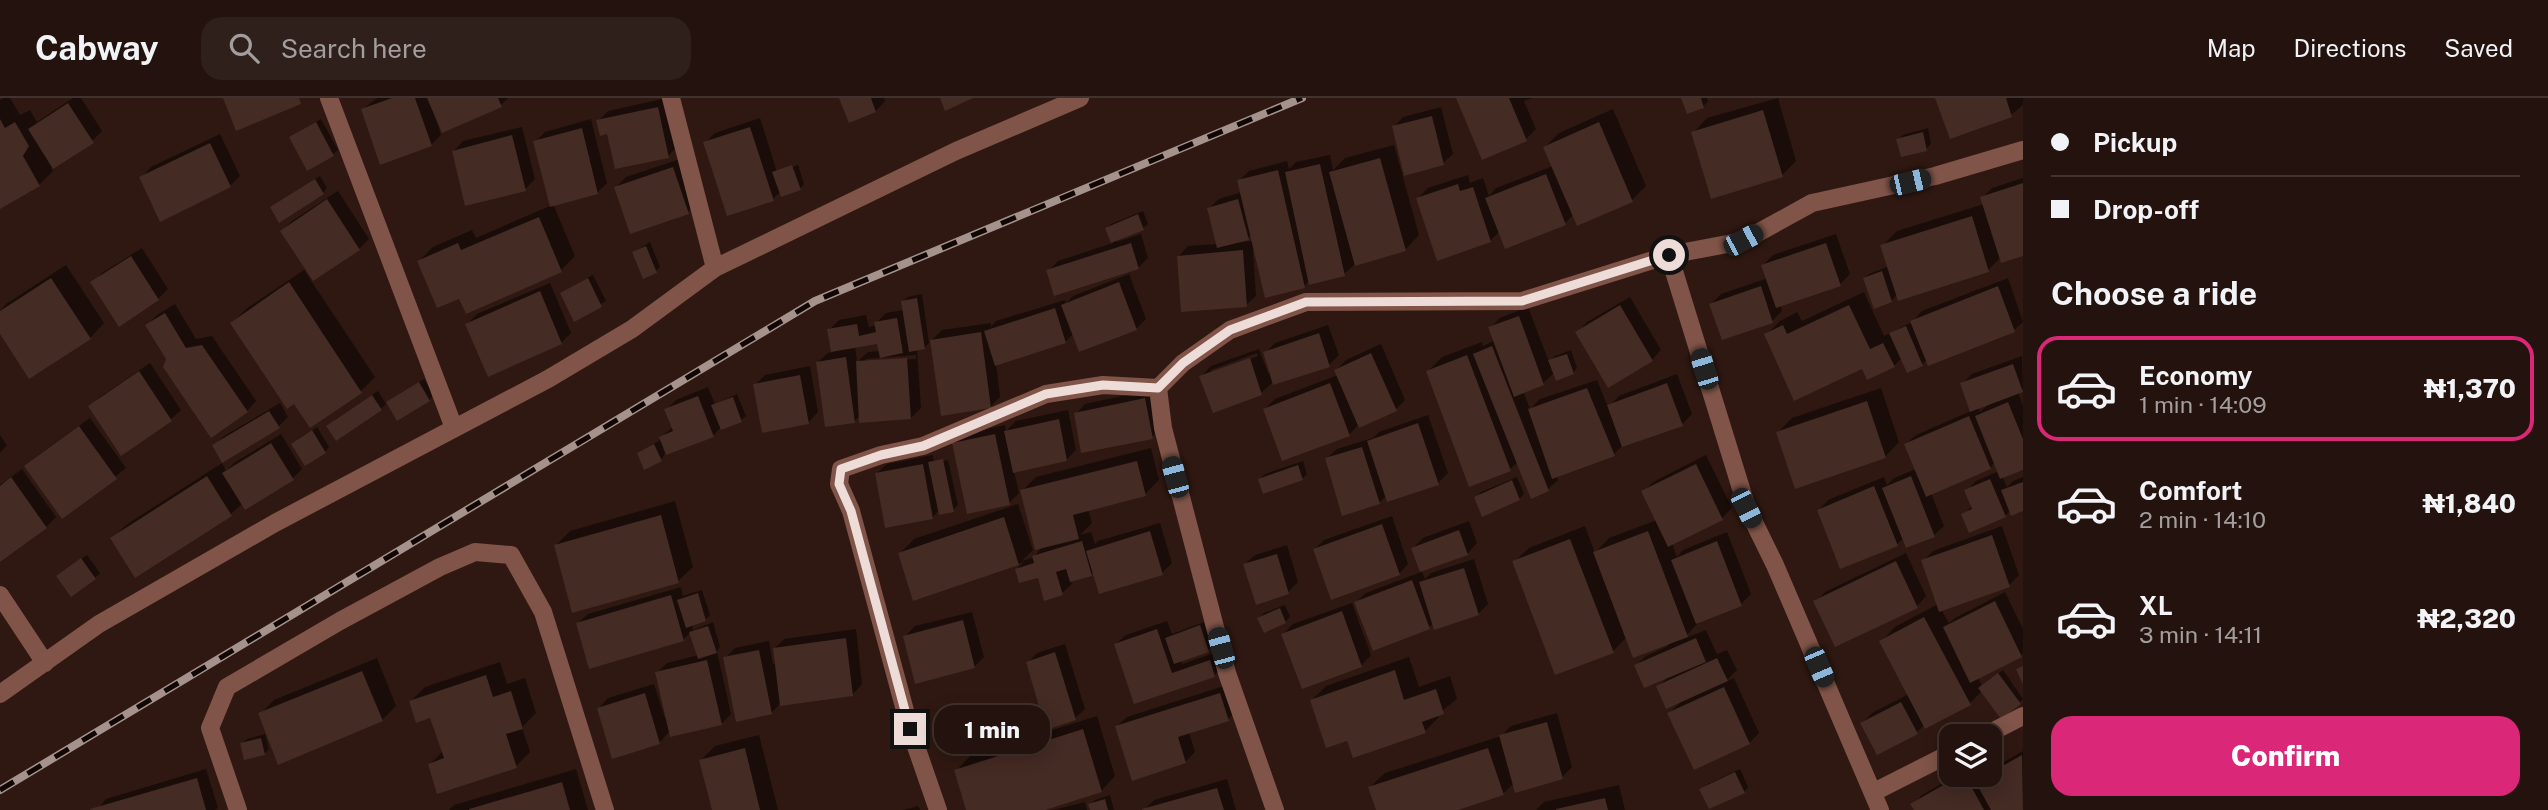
<!DOCTYPE html>
<html lang="en">
<head>
<meta charset="utf-8">
<style>
	body { margin:0; font-family:"Public Sans",sans-serif; background:#2f201b; color:#f1f3f6; height:100vh; display:flex; flex-direction:column; font-size:26px; white-space:nowrap }
	* { box-sizing:border-box; margin:0 }
	p { font-size:23px; color:#a39e9d }
	.icon { flex:none; width:38px; height:38px; fill:none; stroke:currentColor; stroke-width:2; stroke-linecap:round; stroke-linejoin:round }
	.map { position:relative; flex:1; overflow:hidden }
	.sheet { display:flex; flex-direction:column; background:#23120d; width:525px }
	.sheet>* { flex:none }
	.hud { display:grid; align-content:center; height:154px; padding:0 28px; background:#23120d }
	.buttons { position:absolute; left:1939px; top:626px; display:grid; gap:14px }
	.buttons a { display:grid; place-items:center; width:63px; height:63px; border-radius:14px; background:#23120d; box-shadow:0 4px 18px #0003,0 0 0 2px #40322e; font-size:35px }
	.end { position:absolute; width:32px; height:32px; margin:-16px; border:9px solid #eddcd8; background:#111; box-shadow:0 0 0 4px #111 }
	.from { border-radius:50% }
	.bubble { position:absolute; height:49px; border-radius:21px; background:#23120d; box-shadow:0 4px 18px #0003,0 0 0 2px #40322e; font-size:23px; font-weight:800; line-height:49px; text-align:center }
	.car { position:absolute; width:21px; height:42px; margin:-21px -10px; border-radius:9px; box-shadow:0 0 5px 2px #0007; background:linear-gradient(#222 24%,#8ab4d8 0 40%,#222 0 76%,#8ab4d8 0 86%,#222 0) }
	.hud b { display:flex; align-items:center; gap:24px; height:66px; font-size:26px }
	.hud b+b { border-top:2px solid #40322e }
	.hud i { width:18px; height:18px; background:#f1f3f6 }
	ul { padding:0; list-style:none }
	li { display:flex; align-items:center; gap:21px; height:105px; margin:0 14px 10px; padding:0 14px; border:4px solid transparent; border-radius:21px }
	li div { flex:1 }
	li b { display:block; font-size:26px }
	li em { font-style:normal; font-weight:800 }
	li.current { border-color:#db2777 }
	li>.icon { width:63px; height:63px; stroke-width:1.5 }
	h2 { padding:0 28px; font-size:32px; line-height:84px }
	.cta { display:flex; gap:14px; margin-top:auto; padding:14px 28px }
	.cta a { flex:1; height:80px; border-radius:21px; background:#db2777; color:#fff; font-size:28px; font-weight:800; line-height:80px; text-align:center }
	header { display:flex; align-items:center; gap:42px; box-sizing:border-box; height:98px; padding:0 35px; background:#23120d; border-bottom:2px solid #40322e }
	header strong { font-size:33px }
	nav { display:flex; gap:38px; margin-inline-start:auto; font-size:24px }
	.search { width:490px; height:63px; background:#2f201b; display:flex; align-items:center; gap:18px; box-sizing:border-box; padding:0 24px; border-radius:21px; color:#a39e9d; font-size:26px }
	main { display:flex; flex:1; min-height:0 }
	.map>svg:first-child { display:block }
</style>
</head>
<body>
<header>
<strong>Cabway</strong>
<div class="search"><svg class="icon" aria-label="search" viewBox="0 0 24 24"><circle cx="10" cy="10" r="6"/><path d="M15 15l6 6"/></svg>Search here</div>
<nav><a>Map</a><a>Directions</a><a>Saved</a></nav>
</header>
<main>
<div class="map">
<svg width="2023" height="712" viewBox="0 0 2023 712">
	<rect width="100%" height="100%" fill="#2f1811"/>
	<!-- shadow -->
	<path fill="#0007" fill-rule="evenodd" d="M4,0H10L20,17L30,12L37,24L73,0H81L102,33L92,43L51,70L53,73L39,87L0,109V2Z
		M377,0H508L501,7L437,24L441,37L431,47L363,11Z
		M667,0L678,48L668,58L598,23L608,13Z
		M841,0H884L885,3L876,13Z
		M1458,0H1532L1524,3L1536,31L1526,41Z
		M1683,0H1707L1708,4L1703,8Z
		M1778,0L1796,63L1782,77L1693,35L1707,20Z
		M1937,0H2023V7L2011,17Z
		M1441,9L1453,56L1443,65L1402,76L1419,137L1405,152L1355,166L1344,176L1310,182L1304,188L1253,152L1256,198L1246,207L1179,158L1188,148L1218,146L1209,110L1219,101L1242,94L1239,83L1249,73L1287,63L1289,71L1296,64L1330,57L1333,72L1345,60L1394,47L1402,75L1405,74L1394,29L1403,19ZM1252,136L1253,143L1239,144L1248,140Z
		M1613,11L1646,88L1632,102L1574,116L1565,125L1506,149L1500,133L1490,143L1418,100L1428,90L1468,77L1470,85L1483,80L1489,98L1496,90L1553,68L1545,49L1559,35Z
		M760,20L777,74L798,67L804,86L800,91L781,93L773,101L705,45L715,35Z
		M321,21L338,52L333,56L291,39Z
		M591,21L607,85L597,95L553,106L575,158L561,172L460,199L419,163L433,149L472,132L476,140L552,107L535,44L545,34Z
		M522,29L535,81L525,91L454,53L463,43Z
		M1928,30L1931,46L1926,51L1898,41L1903,37Z
		M220,36L240,78L230,88L142,79L151,69Z
		M683,60L698,104L688,114L616,89L626,79Z
		M320,78L327,90L323,95L272,109Z
		M2023,80V156L2001,159L1988,172L1898,196L1891,203L1865,180L1869,176L1889,168L1882,148L1897,133L1984,106L1982,100L1992,90Z
		M338,93L369,141L359,151L314,181L282,133L292,123Z
		M1143,113L1148,126L1143,130L1116,141L1117,144L1141,136L1148,160L1138,170L1128,173L1146,221L1136,231L1074,235L1065,244L996,265L1000,299L990,309L932,242L942,232L991,225V229L996,223L1065,202L1066,205L1073,198L1129,176L1128,173H1048L1058,163L1113,145L1107,130L1111,126Z
		M1836,136L1850,176L1840,186L1780,207L1782,213L1772,223L1711,206L1721,196L1768,180L1763,167L1773,157Z
		M650,144L660,169L656,173L634,154Z
		M142,150L168,191L158,201L120,226L93,185L102,175Z
		M66,167L104,225L90,240L0,233V213L6,206Z
		M304,172L375,279L361,293L232,225L246,211Z
		M593,177L606,203L575,221L562,195Z
		M2008,180L2023,224L2014,232L1929,265L1927,262L1922,266L1902,260L1894,268L1863,269L1766,237L1780,223L1797,214L1802,223L1864,194L1884,238L1912,224L1922,213Z
		M550,185L571,235L561,245L467,226L477,216Z
		M922,196L929,245L924,250L917,251L921,310L911,320L861,317L854,323L818,264L828,255L833,254L829,232L839,222L866,217L869,229L877,227L876,225L886,215L904,212L903,203L908,199ZM878,244L880,253L868,254L857,264L855,248ZM916,257V261L866,264V261Z
		M1630,199L1661,252L1652,262L1578,234L1587,224Z
		M175,206L196,241L212,238L256,303L247,313L168,261L147,227L157,217Z
		M1528,209L1549,264L1555,258L1571,252L1577,270L1573,275H1554L1543,285L1523,293L1530,311L1540,301L1597,282L1608,309L1619,298L1677,276L1692,316L1682,326L1623,347L1614,356L1556,377L1558,382L1548,391L1518,364L1510,371L1470,387L1428,273L1442,259L1482,244L1483,248L1495,242L1490,230L1500,220Z
		M1328,227L1339,257L1329,267L1274,283L1261,295L1214,313L1201,278L1211,268L1259,251L1268,275L1271,274L1265,255L1275,245ZM1257,255L1258,258L1211,276V272Z
		M1381,246L1405,302L1396,311L1359,326L1349,337L1265,311L1275,301L1338,277L1336,272L1346,262Z
		M2022,258L2023,291L2018,294L2023,308V370L2002,378L2007,389L2013,383L2023,379V411L2011,412L2005,418L1963,417L1973,407L1966,393L1976,383L1999,373L1995,364L1990,370L1931,395L1944,428L1934,437L1904,440L1897,446L1819,412L1828,402L1884,379L1887,387L1894,380L1916,371L1906,346L1916,337L1971,313L1962,286L1972,276ZM1991,304L1980,314L1978,309Z
		M150,265L181,312L171,321L122,356L90,309L100,299Z
		M810,268L818,314L809,324L755,287L765,277Z
		M424,281L434,297L429,302L388,304Z
		M708,289L715,306L737,296L746,318L741,322L721,329L713,338L665,356L661,362L639,355L662,341L661,339L673,329L666,312L676,302Z
		M1881,290L1899,344L1885,359L1778,334L1792,320Z
		M1155,291L1162,329L1152,339L1076,316L1085,306Z
		M378,293L386,306L381,311L333,323Z
		M280,305L288,319L278,329L214,348L224,338Z
		M1068,312L1076,352L1066,362L1014,373L1019,395L1009,405L954,346L964,336L1005,327L1006,333L1016,323Z
		M1428,317L1448,375L1438,385L1387,397L1379,405L1327,360L1337,351L1373,340L1379,334Z
		M90,320L126,370L63,419L27,368L36,359Z
		M317,329L329,349L325,354L298,341Z
		M281,336L302,371L293,380L243,405L231,416L112,441L126,427L222,365L226,373L234,365Z
		M0,337L7,347L0,355Z
		M1151,350L1159,382L1145,396L1088,411L1092,425L1080,437L1091,434L1095,446L1098,443L1160,425L1172,465L1162,475L1094,473L1091,476L1071,482L1072,486L1062,495L1039,478L1017,471L1024,464L914,501L900,455L914,441L1018,406L1033,452L1022,463L1034,459L1043,448L1022,393L1036,379Z
		M933,357V361L947,358L934,361V365L948,362L958,407L953,412H939L932,420L877,375L887,366Z
		M1706,357L1732,410L1722,420L1672,445L1677,459L1683,452L1727,434L1751,496L1741,506L1701,522L1683,541L1706,532L1717,556L1727,552L1737,572L1725,584L1734,580L1759,635L1749,645L1669,615L1682,603L1658,589L1669,578L1636,567L1646,558L1668,548L1667,545L1627,539L1613,553L1514,464L1529,450L1585,428L1595,455L1609,440L1657,422L1643,394L1653,384Z
		M1303,363L1307,376L1302,381H1260L1265,376Z
		M22,371L56,419L46,429L0,462V387Z
		M1517,379L1524,396L1519,401L1476,399L1481,394Z
		M675,403L693,469L678,483L556,447L570,433Z
		M1392,418L1408,466L1399,476L1315,451L1324,442Z
		M1469,423L1477,445L1468,455L1421,472L1425,481L1431,475L1474,461L1488,506L1478,516L1434,525L1429,529L1356,504L1366,495L1421,474L1413,450L1423,440Z
		M2002,428L2019,477L2009,487L1941,511L1949,525L1955,520L2005,494L2023,531V556L1978,580L1982,588L2003,572L2023,601L2019,605L1982,593L1970,605L1925,626L1917,634L1862,625L1872,615L1909,596L1881,544L1895,529L1938,506L1923,463L1933,453Z
		M1287,447L1298,484L1288,494L1245,466L1255,457Z
		M1906,455L1926,498L1917,508L1816,504L1825,494Z
		M87,457L100,475L95,480L63,474Z
		M681,489L683,498L702,492L710,517L705,522L692,526L693,532L713,524L720,549L717,553L731,616L721,626L670,633L659,645L599,610L608,600L654,586L665,620H667L657,575L667,565L699,557L691,534L683,542L578,525L588,516Z
		M1352,505L1371,557L1362,567L1303,589L1283,536L1293,526Z
		M1285,507L1290,519L1285,524L1259,520L1264,515Z
		M972,514L984,559L974,569L905,538L915,528Z
		M1167,523L1172,536L1204,524L1213,547L1208,552L1181,562L1182,566L1220,553L1224,568L1214,577L1135,604L1116,546L1126,537Z
		M856,531L862,586L853,596L780,606L771,615L725,560L735,550L769,543L773,566L776,565L774,551L784,541Z
		M1065,546L1085,611L1075,620L1028,565L1037,555Z
		M1409,559L1419,589L1450,578L1457,601L1438,616L1439,619L1425,633L1348,640L1312,602L1326,588Z
		M377,560L396,608L382,622L260,616L274,602Z
		M500,564L507,586L525,580L536,615L522,629L530,654L516,668L430,666L443,653L431,618L411,603L425,589Z
		M1230,586L1238,612L1228,621L1189,634L1195,654L1185,664L1117,628L1127,619Z
		M1557,615L1572,669L1562,679L1514,685L1503,696L1452,712H1377L1370,689L1385,675L1501,638L1511,628Z
		M1097,618L1115,678L1101,693L1039,712H968L956,673L970,658Z
		M265,636L269,651L264,656L242,645L247,641Z
		M759,637L778,712H714L701,662L715,648Z
		M2023,653V712H1916L1913,706L1922,697L1957,677H1980L1981,679L1990,677V672Z
		M206,671L218,710L215,712H97L106,701Z
		M576,671L588,712H449L454,707Z
		M1740,671L1748,689L1744,694L1701,692L1706,687Z
		M1227,681L1236,712H1144L1154,702Z
		M1619,687L1625,712H1536L1544,704Z
		M1110,697L1114,712H1092L1090,707L1095,702Z
		M1085,704L1087,712H1053Z
		M918,708L920,712H903Z"/>
	<!-- building -->
	<path fill="#442b24" d="M223,0H299L301,6L236,33Z
		M392,0H415L432,48L380,67L361,11Z
		M427,0H498L502,9L442,35Z
		M839,0H871L876,14L849,25Z
		M940,0H973L945,13Z
		M1456,0H1509L1527,43L1482,62Z
		M1681,0H1701L1704,10L1687,16Z
		M1935,0H2006L2012,19L1950,41Z
		M68,5L94,45L53,71L28,31Z
		M658,9L669,60L615,71L607,36L600,38L596,22Z
		M1763,12L1783,79L1711,101L1691,34Z
		M1432,18L1444,67L1404,78L1392,28Z
		M0,21L5,30L15,24L29,48L23,58L40,88L0,111Z
		M316,24L334,58L307,73L289,39Z
		M1599,24L1633,104L1577,128L1543,49Z
		M750,29L774,103L727,118L703,44Z
		M582,30L598,96L550,109L533,43Z
		M1923,34L1927,53L1901,59L1896,41Z
		M512,37L526,93L465,108L452,53Z
		M210,45L231,89L160,124L139,79Z
		M1380,60L1406,153L1355,168L1329,74Z
		M1320,66L1345,178L1309,187L1285,74Z
		M792,67L801,92L781,99L772,74Z
		M673,69L689,116L630,136L614,89Z
		M1278,72L1305,190L1265,200L1237,82Z
		M1546,76L1566,127L1505,151L1485,100Z
		M315,81L324,96L279,125L270,109Z
		M2023,85V158L2001,165L1980,99Z
		M1458,86L1460,93L1473,89L1491,144L1437,163L1416,100Z
		M327,101L360,152L313,183L280,133Z
		M1238,101L1249,142L1217,150L1207,110Z
		M1138,116L1144,132L1111,145L1105,130Z
		M1972,118L1989,174L1898,203L1880,147Z
		M539,119L562,174L466,216L459,201L437,210L417,163L458,145L461,152Z
		M1131,145L1139,171L1054,198L1046,172Z
		M1826,145L1841,188L1776,210L1761,167Z
		M646,148L657,175L643,181L632,154Z
		M1243,152L1247,209L1181,214L1177,158Z
		M131,158L159,202L119,229L90,184Z
		M1882,173L1892,204L1874,211L1863,180Z
		M51,180L91,241L29,281L0,236V213Z
		M588,180L602,209L574,224L560,195Z
		M289,184L362,295L310,330L294,306L287,311L230,225Z
		M1119,184L1137,232L1079,254L1061,207Z
		M1761,188L1773,225L1722,242L1709,206Z
		M1998,188L2015,234L1928,268L1910,223Z
		M540,193L562,246L488,279L465,226Z
		M917,200L925,251L909,254L901,203Z
		M1620,207L1653,263L1608,290L1575,234Z
		M1849,207L1870,251L1883,245L1895,269L1867,282L1862,271L1794,303L1764,236L1783,227L1787,236Z
		M1055,210L1066,245L995,268L984,233Z
		M165,215L186,250L202,247L248,314L211,340L163,269L166,261L145,227Z
		M1519,218L1544,287L1514,299L1488,229Z
		M897,220L903,255L880,260L877,246L831,254L827,231L857,226L859,238L876,234L874,224Z
		M1906,228L1923,268L1907,275L1889,235Z
		M981,234L991,310L941,318L930,242Z
		M1319,235L1330,269L1273,287L1263,254Z
		M1492,248L1549,393L1531,401L1473,256Z
		M1371,255L1397,313L1359,330L1334,272Z
		M1567,256L1574,276L1556,283L1548,262Z
		M1467,257L1511,373L1469,389L1426,273Z
		M846,259L855,325L825,329L816,264Z
		M907,260L911,321L859,325L856,263Z
		M1250,260L1262,297L1213,315L1199,278Z
		M2013,266L2023,294L1970,314L1960,285Z
		M139,273L172,323L121,358L88,308Z
		M800,277L809,326L762,335L753,286Z
		M419,284L430,303L397,323L386,304Z
		M1330,285L1350,338L1282,363L1263,311Z
		M1667,285L1683,328L1622,349L1607,307Z
		M1587,290L1615,358L1552,381L1528,311Z
		M372,297L382,312L336,343L326,328Z
		M698,298L714,339L666,357L659,339L673,333L664,311Z
		M733,299L742,324L721,332L711,307Z
		M1145,300L1153,341L1081,355L1074,315Z
		M1867,303L1886,360L1795,391L1776,334Z
		M2008,304L2023,341V372L2000,381L1975,318Z
		M269,313L280,330L222,365L212,347Z
		M1969,318L1991,371L1926,399L1904,346Z
		M1059,321L1067,363L1013,375L1004,333Z
		M1418,325L1439,387L1387,404L1367,343Z
		M79,328L117,381L62,421L24,368Z
		M312,332L326,355L305,368L291,346Z
		M995,336L1010,407L967,416L952,345Z
		M271,345L294,382L245,412L222,375Z
		M654,346L662,363L644,372L637,355Z
		M1362,349L1380,406L1342,418L1325,360Z
		M943,361L954,414L939,417L928,364Z
		M1137,363L1146,398L1073,417L1079,441L1035,452L1020,392Z
		M923,366L933,421L885,430L875,375Z
		M1696,366L1723,422L1668,449L1641,393Z
		M1298,367L1303,382L1263,396L1258,381Z
		M207,378L232,418L135,480L110,440Z
		M1911,378L1935,439L1906,450L1882,390Z
		M11,379L47,430L0,464V388Z
		M1990,381L2006,419L1969,435L1961,416L1972,411L1964,392Z
		M1512,382L1520,402L1482,419L1474,399Z
		M2023,384V413L2011,418L2001,392Z
		M1874,388L1898,448L1840,471L1817,412Z
		M661,417L679,485L572,515L554,447Z
		M1004,419L1019,467L913,503L898,455Z
		M1382,426L1400,477L1331,502L1313,451Z
		M1459,432L1468,457L1420,474L1411,450Z
		M1150,433L1163,477L1099,496L1086,453Z
		M1648,433L1688,539L1633,560L1593,454Z
		M1992,437L2010,489L1939,514L1921,462Z
		M1570,441L1614,555L1555,577L1512,463Z
		M1082,443L1092,478L1070,484L1066,471L1056,474L1063,497L1044,503L1038,480L1019,485L1015,471L1034,465L1032,458Z
		M1717,443L1742,508L1696,526L1671,462Z
		M1277,456L1289,496L1256,507L1243,466Z
		M81,460L96,481L71,499L56,478Z
		M1896,463L1918,510L1835,549L1813,503Z
		M1464,470L1479,517L1434,532L1419,484Z
		M1412,482L1430,531L1373,553L1354,504Z
		M698,495L706,523L686,530L677,502Z
		M671,497L684,543L589,571L576,525Z
		M1995,503L2022,559L1970,585L1943,529Z
		M1280,510L1286,525L1264,535L1257,520Z
		M1342,513L1362,569L1302,591L1281,536Z
		M1924,519L1971,607L1925,631L1879,543Z
		M963,522L975,570L915,586L903,538Z
		M1200,527L1209,554L1174,566L1165,540Z
		M708,528L717,555L698,561L689,534Z
		M1157,531L1172,575L1210,562L1215,579L1134,606L1114,546Z
		M846,540L853,598L780,608L773,550Z
		M1696,540L1706,564L1644,590L1634,567Z
		M759,552L772,616L736,624L723,559Z
		M1055,554L1076,622L1046,632L1026,564Z
		M1717,560L1728,583L1666,611L1656,588Z
		M707,562L722,627L670,639L655,574Z
		M2023,568V587L2016,571Z
		M1395,572L1404,602L1436,591L1444,616L1422,624L1426,635L1353,660L1347,643L1326,650L1310,602Z
		M362,573L383,623L278,667L258,615Z
		M1998,575L2021,606L2001,621L1978,590Z
		M486,577L493,599L511,593L523,631L506,636L517,670L437,696L428,666L444,660L430,620L416,625L409,603Z
		M1724,589L1750,646L1694,672L1667,615Z
		M645,595L660,646L612,661L597,610Z
		M1220,595L1229,623L1178,639L1186,665L1132,683L1115,628Z
		M1901,604L1918,636L1877,657L1860,625Z
		M1547,624L1563,681L1515,695L1499,637Z
		M1083,631L1102,694L1045,712H966L954,672Z
		M261,640L265,657L244,662L240,645Z
		M745,650L760,712H712L699,662Z
		M1488,650L1504,697L1458,712H1376L1368,689Z
		M2022,657L2023,712H1991L1975,683L1990,677V675Z
		M1735,674L1745,695L1709,711L1699,691Z
		M1961,677H1965L1984,712H1914L1910,706Z
		M197,680L206,712H90V711Z
		M562,684L570,712H469V711Z
		M1217,690L1224,712H1142V711Z
		M1605,700L1608,712H1556V711Z
		M1105,701L1108,712H1090L1088,706Z"/>
	<g fill="none" stroke-linecap="round" stroke-linejoin="round">
		<!-- minor -->
		<path stroke="#805448" stroke-width="18" d="M329,0L454,330
			M671,0L715,170
			M1669,157L1747,410L1775,467L1880,712
			M1158,290L1163,330L1227,575L1275,712
			M0,497L45,565
			M0,596L99,526L275,425L548,281L632,231L715,170L956,53L1080,0
			M1982,639L2023,618
			M1874,694L1951,655
			M238,712L210,630L227,589L340,523L440,469L475,454L511,457L543,514L605,712
			M938,712L910,631L851,413L839,386L841,371L881,357L923,348L1046,296L1103,287L1158,290L1183,265L1230,232L1306,204L1522,203L1669,157L1743,143L1812,105L1935,78L2023,52"/>
		<defs>
			<path id="rail" d="M0,692L815,203L1302,0"/>
		</defs>
		<!-- rail casing -->
		<use href="#rail" stroke="#a6928d" stroke-width="8"/>
		<!-- rail -->
		<use href="#rail" stroke="#100604" stroke-width="5" stroke-dasharray="16" stroke-linecap="butt"/>
	</g>
	<g fill="none" stroke-linecap="round" stroke-linejoin="round">
		<!-- route -->
		<path stroke="#eddcd8" stroke-width="9" d="M910,631L851,413L839,386L841,371L881,357L923,348L1046,296L1103,287L1158,290L1183,265L1230,232L1306,204L1522,203L1669,157"/>
	</g>
</svg>
<div class="buttons">
<a><svg class="icon" aria-label="layers" viewBox="0 0 24 24"><path d="M12 4l9 5-9 5-9-5zM3 14l9 5 9-5"/></svg></a>
</div>
<i class="end from" style="left:1669px;top:157px"></i>
<i class="end" style="left:910px;top:631px"></i>
<div class="bubble" style="left:934px;top:607px;width:116px">1 min</div>
<i class="car" style="left:1910px;top:84px;rotate:77deg"></i>
<i class="car" style="left:1743px;top:142px;rotate:62deg"></i>
<i class="car" style="left:1704px;top:271px;rotate:343deg"></i>
<i class="car" style="left:1175px;top:379px;rotate:345deg"></i>
<i class="car" style="left:1746px;top:410px;rotate:153deg"></i>
<i class="car" style="left:1221px;top:550px;rotate:345deg"></i>
<i class="car" style="left:1819px;top:569px;rotate:157deg"></i>
</div>
<section class="sheet">
<div class="hud">
<b><i class="from"></i>Pickup</b>
<b><i></i>Drop-off</b>
</div>
<h2>Choose a ride</h2>
<ul>
<li class="current"><svg class="icon" aria-label="car" viewBox="0 0 24 24"><path d="M5 17H2v-5l4-1 3-4h7l3 4 3 1v5h-3M9 17h6M6 11h13"/><circle cx="7" cy="17" r="2"/><circle cx="17" cy="17" r="2"/></svg><div><b>Economy</b><p>1 min · 14:09</p></div><em>₦1,370</em></li>
<li><svg class="icon" aria-label="car" viewBox="0 0 24 24"><path d="M5 17H2v-5l4-1 3-4h7l3 4 3 1v5h-3M9 17h6M6 11h13"/><circle cx="7" cy="17" r="2"/><circle cx="17" cy="17" r="2"/></svg><div><b>Comfort</b><p>2 min · 14:10</p></div><em>₦1,840</em></li>
<li><svg class="icon" aria-label="car" viewBox="0 0 24 24"><path d="M5 17H2v-5l4-1 3-4h7l3 4 3 1v5h-3M9 17h6M6 11h13"/><circle cx="7" cy="17" r="2"/><circle cx="17" cy="17" r="2"/></svg><div><b>XL</b><p>3 min · 14:11</p></div><em>₦2,320</em></li>
</ul>
<div class="cta"><a>Confirm</a></div>
</section>
</main>
</body>
</html>
